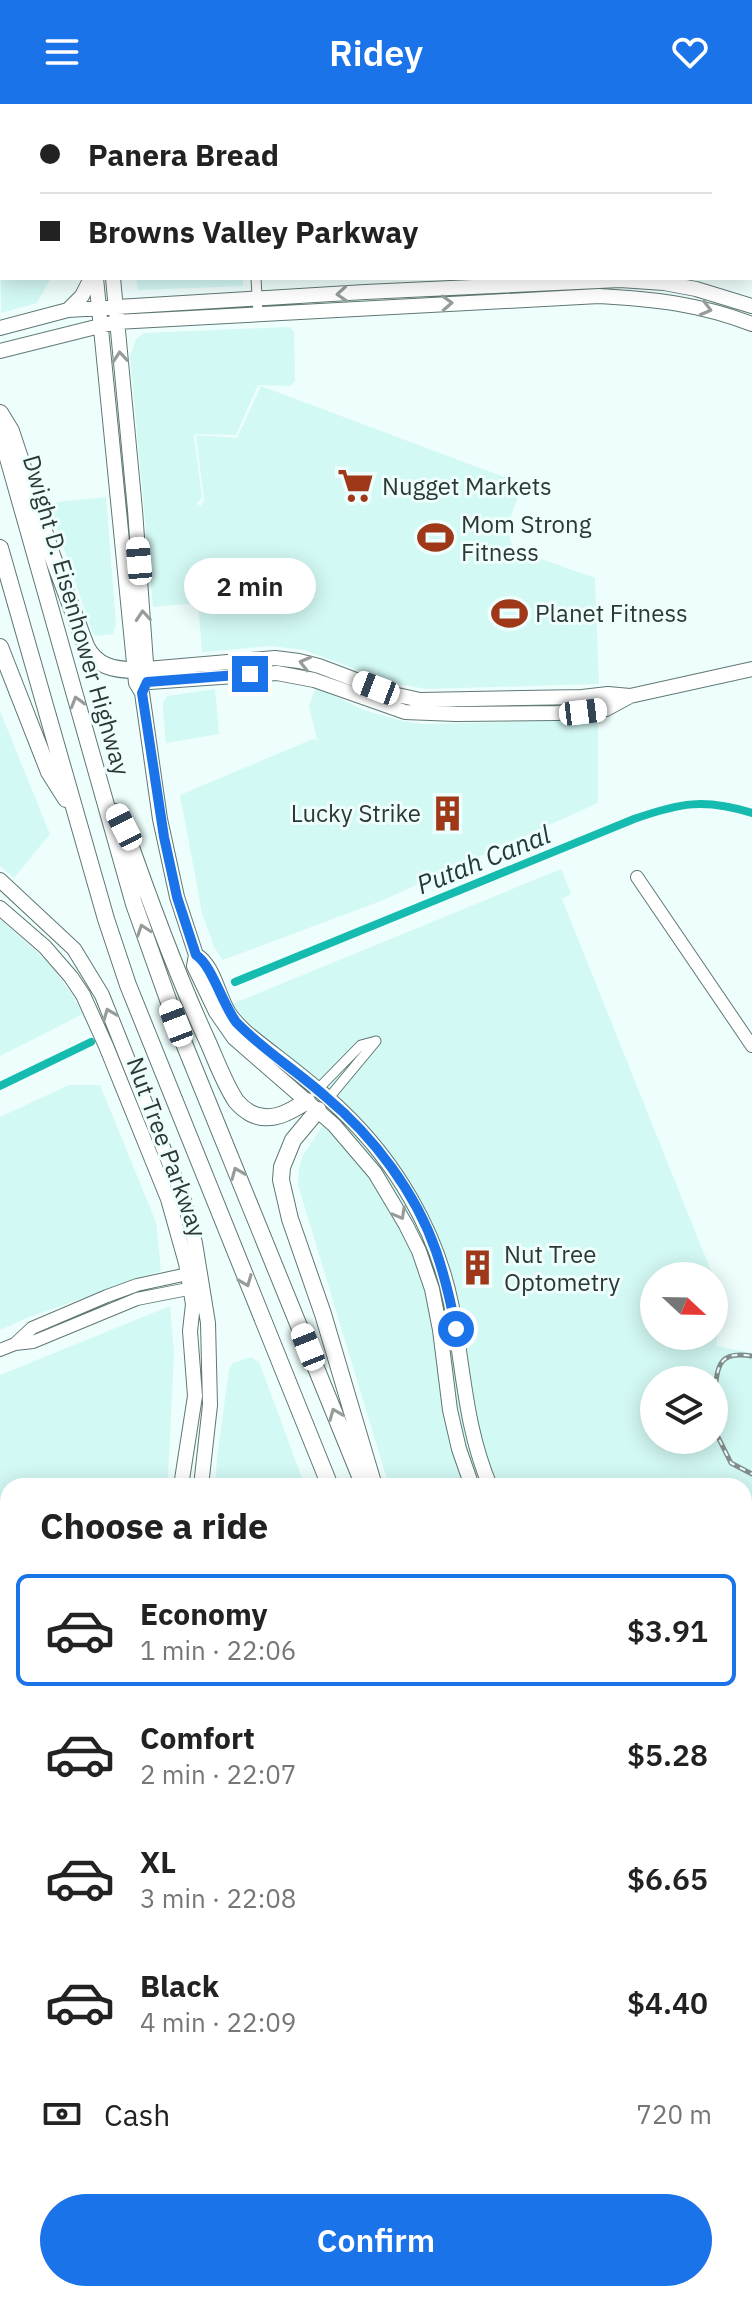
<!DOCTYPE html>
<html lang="en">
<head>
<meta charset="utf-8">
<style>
	body { margin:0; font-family:"IBM Plex Sans",sans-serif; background:#f6f6f6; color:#222; height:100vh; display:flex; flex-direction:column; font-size:30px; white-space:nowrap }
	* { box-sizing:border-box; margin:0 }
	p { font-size:26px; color:#767676 }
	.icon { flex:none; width:44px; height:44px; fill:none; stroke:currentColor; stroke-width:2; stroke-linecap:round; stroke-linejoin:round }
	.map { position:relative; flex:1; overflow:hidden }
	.sheet { position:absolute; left:0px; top:1374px; width:752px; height:824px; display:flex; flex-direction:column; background:#fff; border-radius:24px 24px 0 0; box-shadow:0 4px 20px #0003 }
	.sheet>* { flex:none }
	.hud { position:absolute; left:0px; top:0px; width:752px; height:176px; box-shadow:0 4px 20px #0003; display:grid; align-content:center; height:176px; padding:0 40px; background:#fff }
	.needle { width:52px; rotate:112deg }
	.tools { position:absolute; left:640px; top:1158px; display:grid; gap:16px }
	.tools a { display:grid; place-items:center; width:88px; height:88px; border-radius:50%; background:#fff; box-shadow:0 4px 20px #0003; font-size:40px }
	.end { position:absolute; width:36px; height:36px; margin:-18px; border:10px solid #1a73e8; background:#fff; box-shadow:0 0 0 4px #fff }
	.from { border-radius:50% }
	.bubble { position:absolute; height:56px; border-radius:28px; background:#fff; box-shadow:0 4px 20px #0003; font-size:26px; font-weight:600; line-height:56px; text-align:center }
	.car { position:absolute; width:24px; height:48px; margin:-24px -12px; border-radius:10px; box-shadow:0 0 6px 2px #0007; background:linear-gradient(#fff 24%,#345 0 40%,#fff 0 76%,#345 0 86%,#fff 0) }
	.hud b { display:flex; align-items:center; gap:28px; height:76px; font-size:30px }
	.hud b+b { border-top:2px solid #e0e0e0 }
	.hud i { width:20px; height:20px; background:#222 }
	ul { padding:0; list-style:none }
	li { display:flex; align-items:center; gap:24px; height:112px; margin:0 16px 12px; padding:0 24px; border:4px solid transparent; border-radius:12px }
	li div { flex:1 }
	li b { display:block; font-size:30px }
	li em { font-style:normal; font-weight:600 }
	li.current { border-color:#1a73e8 }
	li>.icon { width:72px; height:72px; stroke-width:1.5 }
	h2 { padding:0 40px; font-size:36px; line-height:96px }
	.pay { display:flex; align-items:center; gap:20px; height:88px; padding:0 40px; font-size:30px }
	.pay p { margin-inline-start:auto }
	.action { display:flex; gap:16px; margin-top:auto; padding:16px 40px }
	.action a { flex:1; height:92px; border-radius:48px; background:#1a73e8; color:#fff; font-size:32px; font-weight:600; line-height:92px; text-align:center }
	header { display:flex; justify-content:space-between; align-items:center; height:104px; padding:0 40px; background:#1a73e8; color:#fff; font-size:36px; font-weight:600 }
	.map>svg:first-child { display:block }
</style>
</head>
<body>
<header><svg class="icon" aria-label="menu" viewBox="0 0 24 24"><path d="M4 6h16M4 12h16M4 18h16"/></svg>Ridey<svg class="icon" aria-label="heart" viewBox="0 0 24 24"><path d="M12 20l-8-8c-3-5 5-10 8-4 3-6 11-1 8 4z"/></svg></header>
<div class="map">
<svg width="752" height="2198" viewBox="0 0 752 2198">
	<rect width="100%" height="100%" fill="#eefefc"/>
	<!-- built -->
	<path fill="#d3f9f4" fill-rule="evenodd" d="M0,0H72V2H2V174H51L37,199L1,209Z
		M136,174H243V182L138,186Z
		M289,223L294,227L295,277L290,282L258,281L236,331L196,330L194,332L202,393L197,400L201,402L204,396L196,331L237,334L261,282L523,380L507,422L513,445L595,474L599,580L426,585L393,579L304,546L270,542L202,548L198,499L153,503L130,252L136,235L144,229Z
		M106,393L116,520L113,530L98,532L93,530L51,407L57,398Z
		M316,583L364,606L402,617L423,620L598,616V699L381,797L223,856L214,843L202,809L180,691L313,635L317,636L309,602Z
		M215,585L219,630L166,639L163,607V598L167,592Z
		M0,607L50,730L14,774L0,762Z
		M561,765L571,790L562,795L713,1172H654V1232H714V1175L723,1197L716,1242L752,1249V1612L744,1621V1382H389L298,1081L299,1064L303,1051L340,996L255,926L232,900ZM654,1276H714V1336H654Z
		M0,815L49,859L71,889L83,910L0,952Z
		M69,981H100L156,1118L161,1167L29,1213L0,1226V1013Z
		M170,1202L174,1248L168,1374L166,1382H8V1483L0,1486V1271Z
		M251,1253L259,1258L305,1382H215L217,1354L229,1265L233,1259Z
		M8,1493V2190H183L168,2198H0V1533L8,1529L0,1505V1496Z
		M752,1643V1927L744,1910V1651Z
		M233,2190H341L346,2198H237Z"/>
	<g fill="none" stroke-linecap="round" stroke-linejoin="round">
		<!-- canal -->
		<path stroke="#15bbaf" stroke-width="8" d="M235,878L634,715C680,699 704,694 752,709
			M0,982L91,938"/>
		<defs>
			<path id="minor" d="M256,174L258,210
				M315,988L361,941L376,937
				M327,996L376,937
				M490,2198L506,2190"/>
			<path id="tertiary" d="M637,773L752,942
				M16,1239L32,1224L107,1192L137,1181L197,1168
				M0,1246L15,1240L33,1238L137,1195L198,1183
				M744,1632L752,1625
				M744,1652L752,1644
				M532,2190L537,2198"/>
			<path id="secondary" d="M87,0L88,2
				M103,0V2
				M96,174L136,579L142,589L160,715L177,793L196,851L194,862L216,908L234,934L334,1021L375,1069L406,1121L419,1147L432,1185L440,1226L450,1306L459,1345L472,1382
				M113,174L135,406L147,573
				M68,206L82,192L91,174
				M0,224L68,206L365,188L620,176L664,179L696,185L752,202
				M0,247L116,218L599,192C654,195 700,200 752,220
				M135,566L275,554L299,557L319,562L393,590L420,596L582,593L608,590L630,592
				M136,579L277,569L314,576L405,608L456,610L557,609L606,605L630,592L752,565
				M0,776L74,845L102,891L184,1096L195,1139L208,1219L210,1301L201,1382
				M0,804L45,843L71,873L83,891L106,942L168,1095L186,1159L193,1200L190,1227L195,1292L181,1382
				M196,851C214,861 218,892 229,909C234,917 241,923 247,929C279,955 312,978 341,1006C395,1057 436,1126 451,1199C464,1263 464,1320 490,1382
				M0,1857H8
				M0,1877H8
				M744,1923L752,1937
				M744,1955L752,1965
				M510,2190L516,2198"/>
			<path id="motorway" d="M0,309L11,327L53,454L86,542C96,562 113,566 135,566
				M0,326L134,800L181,932L364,1382
				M0,444L106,815L128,881L330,1382
				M0,543L49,668L66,695
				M116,708L124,723C149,795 175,867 207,936C216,956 224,979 236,997C240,1002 245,1006 250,1009C270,1020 290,1008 307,997
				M318,1006L293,1036L282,1063L281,1076L290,1115L323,1210L374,1382
				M744,2054L752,2066
				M744,2146L752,2154
				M570,2190L576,2198
				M639,2190L649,2198
				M679,2190L682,2198
				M721,2190L725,2198"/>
		</defs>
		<!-- minor casing -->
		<use href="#minor" stroke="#5f7874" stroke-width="11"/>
		<!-- tertiary casing -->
		<use href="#tertiary" stroke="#5f7874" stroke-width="14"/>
		<!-- secondary casing -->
		<use href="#secondary" stroke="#5f7874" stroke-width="16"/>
		<!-- motorway casing -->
		<use href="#motorway" stroke="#5f7874" stroke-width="18"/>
		<!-- minor -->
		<use href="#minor" stroke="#fff" stroke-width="9"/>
		<!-- tertiary -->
		<use href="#tertiary" stroke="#fff" stroke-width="12"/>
		<!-- secondary -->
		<use href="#secondary" stroke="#fff" stroke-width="14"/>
		<!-- motorway -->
		<use href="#motorway" stroke="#fff" stroke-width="16"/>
		<defs>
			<path id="rail" d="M714,1293C718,1264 716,1246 752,1252
				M714,1325L731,1359L752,1370
				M744,1410H752"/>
		</defs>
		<!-- rail casing -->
		<use href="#rail" stroke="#808d8b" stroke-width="5"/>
		<!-- rail -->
		<use href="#rail" stroke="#eefefc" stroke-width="2" stroke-dasharray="6" stroke-linecap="butt"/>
	</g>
	<!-- one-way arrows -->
	<defs><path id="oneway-chevron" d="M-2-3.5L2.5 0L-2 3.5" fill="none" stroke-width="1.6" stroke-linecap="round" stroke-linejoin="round" transform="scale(2)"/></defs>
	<g stroke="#969c9a">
		<use href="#oneway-chevron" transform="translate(342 190) rotate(176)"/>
		<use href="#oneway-chevron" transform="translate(447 199) rotate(-3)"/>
		<use href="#oneway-chevron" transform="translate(706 205) rotate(15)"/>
		<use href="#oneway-chevron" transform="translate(120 253) rotate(-95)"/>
		<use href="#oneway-chevron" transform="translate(143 512) rotate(-94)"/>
		<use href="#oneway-chevron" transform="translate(305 559) rotate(-166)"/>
		<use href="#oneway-chevron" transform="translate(77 598) rotate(-106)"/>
		<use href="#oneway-chevron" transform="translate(143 826) rotate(-109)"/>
		<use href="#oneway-chevron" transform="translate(109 910) rotate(-112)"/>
		<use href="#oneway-chevron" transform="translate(237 1069) rotate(-112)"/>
		<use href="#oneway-chevron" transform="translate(400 1110) rotate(61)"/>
		<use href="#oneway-chevron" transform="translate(246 1177) rotate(68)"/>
		<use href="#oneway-chevron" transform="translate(335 1310) rotate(-112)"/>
	</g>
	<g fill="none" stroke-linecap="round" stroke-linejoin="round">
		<!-- route -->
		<path stroke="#1a73e8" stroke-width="10" d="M250,570L147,578L142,589L164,733L177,793L196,851C211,860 223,901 236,918C263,946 297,967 326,993C373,1032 416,1089 436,1147C445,1173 451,1199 456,1225"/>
	</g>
	<!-- icons -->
	<defs>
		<symbol id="supermarket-bare" viewBox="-9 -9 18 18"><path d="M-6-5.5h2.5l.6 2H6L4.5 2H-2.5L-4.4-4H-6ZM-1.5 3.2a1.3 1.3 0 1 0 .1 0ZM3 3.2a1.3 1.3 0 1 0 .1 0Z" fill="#9f3818" stroke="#eefefc" stroke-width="2.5" paint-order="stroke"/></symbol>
		<symbol id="stadium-bare" viewBox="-9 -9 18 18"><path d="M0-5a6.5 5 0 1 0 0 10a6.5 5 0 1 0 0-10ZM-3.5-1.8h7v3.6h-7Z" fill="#9f3818" stroke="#eefefc" stroke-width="2.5" paint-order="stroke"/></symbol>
		<symbol id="building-bare" viewBox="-9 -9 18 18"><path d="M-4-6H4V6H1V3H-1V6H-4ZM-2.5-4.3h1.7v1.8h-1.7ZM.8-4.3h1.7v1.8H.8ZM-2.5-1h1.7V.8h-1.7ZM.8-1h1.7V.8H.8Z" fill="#9f3818" stroke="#eefefc" stroke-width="2.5" paint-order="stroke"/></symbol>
	</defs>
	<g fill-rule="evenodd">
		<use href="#supermarket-bare" x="330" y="356" width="51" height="51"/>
		<use href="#stadium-bare" x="410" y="408" width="51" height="51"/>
		<use href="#stadium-bare" x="484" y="484" width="51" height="51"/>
		<use href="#building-bare" x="422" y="684" width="51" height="51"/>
		<use href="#building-bare" x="452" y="1138" width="51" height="51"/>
	</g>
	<g text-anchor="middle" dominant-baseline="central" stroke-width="6" stroke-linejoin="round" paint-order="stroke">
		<!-- poi labels -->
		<g font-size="24" fill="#2d3836" stroke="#eefefc" text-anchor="start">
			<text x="382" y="382">Nugget Markets</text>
			<text x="461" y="420">Mom Strong<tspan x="461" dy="28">Fitness</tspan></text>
			<text x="535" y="509">Planet Fitness</text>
			<text x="421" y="709" text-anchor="end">Lucky Strike</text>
			<text x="504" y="1150">Nut Tree<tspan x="504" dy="28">Optometry</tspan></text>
		</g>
		<!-- street labels -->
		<g font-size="24" fill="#2d3836" stroke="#eefefc">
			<text transform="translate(77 511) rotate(74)">Dwight D. Eisenhower Highway</text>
			<text transform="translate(167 1043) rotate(70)">Nut Tree Parkway</text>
		</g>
		<!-- water labels -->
		<g font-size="26" font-style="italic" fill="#223a38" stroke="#eefefc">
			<text transform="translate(483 755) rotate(-22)">Putah Canal</text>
		</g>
	</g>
</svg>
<div class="tools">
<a><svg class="needle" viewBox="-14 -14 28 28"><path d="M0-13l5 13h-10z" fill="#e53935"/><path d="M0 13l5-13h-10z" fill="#767676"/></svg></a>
<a><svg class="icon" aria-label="layers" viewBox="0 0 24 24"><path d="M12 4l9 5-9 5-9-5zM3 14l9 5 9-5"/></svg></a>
</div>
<i class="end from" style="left:456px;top:1225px"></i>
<i class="end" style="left:250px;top:570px"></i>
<div class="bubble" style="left:184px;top:454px;width:132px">2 min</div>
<i class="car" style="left:139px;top:457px;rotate:355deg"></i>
<i class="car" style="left:376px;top:584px;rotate:291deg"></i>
<i class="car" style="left:583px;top:608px;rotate:83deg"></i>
<i class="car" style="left:124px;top:723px;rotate:333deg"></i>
<i class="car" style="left:176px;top:919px;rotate:339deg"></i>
<i class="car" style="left:308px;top:1243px;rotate:338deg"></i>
<div class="hud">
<b><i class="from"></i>Panera Bread</b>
<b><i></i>Browns Valley Parkway</b>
</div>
<section class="sheet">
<h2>Choose a ride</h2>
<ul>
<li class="current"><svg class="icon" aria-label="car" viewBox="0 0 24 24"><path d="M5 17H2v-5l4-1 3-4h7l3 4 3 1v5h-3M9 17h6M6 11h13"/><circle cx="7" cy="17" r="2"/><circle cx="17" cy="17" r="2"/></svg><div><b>Economy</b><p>1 min · 22:06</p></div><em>$3.91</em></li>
<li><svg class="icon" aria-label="car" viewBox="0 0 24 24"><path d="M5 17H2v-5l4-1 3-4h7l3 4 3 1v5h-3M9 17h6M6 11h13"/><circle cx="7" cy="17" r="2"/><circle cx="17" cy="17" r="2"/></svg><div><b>Comfort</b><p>2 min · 22:07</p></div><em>$5.28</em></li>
<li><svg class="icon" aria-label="car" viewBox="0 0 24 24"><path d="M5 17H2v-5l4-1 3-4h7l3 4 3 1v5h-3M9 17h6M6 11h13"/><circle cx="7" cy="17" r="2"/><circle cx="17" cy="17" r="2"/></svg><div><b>XL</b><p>3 min · 22:08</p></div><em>$6.65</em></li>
<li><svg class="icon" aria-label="car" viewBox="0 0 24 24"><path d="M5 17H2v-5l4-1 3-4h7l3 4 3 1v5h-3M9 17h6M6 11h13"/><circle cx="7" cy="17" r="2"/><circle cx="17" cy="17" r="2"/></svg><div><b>Black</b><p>4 min · 22:09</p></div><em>$4.40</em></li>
</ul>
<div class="pay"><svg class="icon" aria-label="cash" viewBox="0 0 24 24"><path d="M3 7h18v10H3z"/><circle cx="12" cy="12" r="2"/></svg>Cash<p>720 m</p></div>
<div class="action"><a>Confirm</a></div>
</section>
</div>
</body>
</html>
